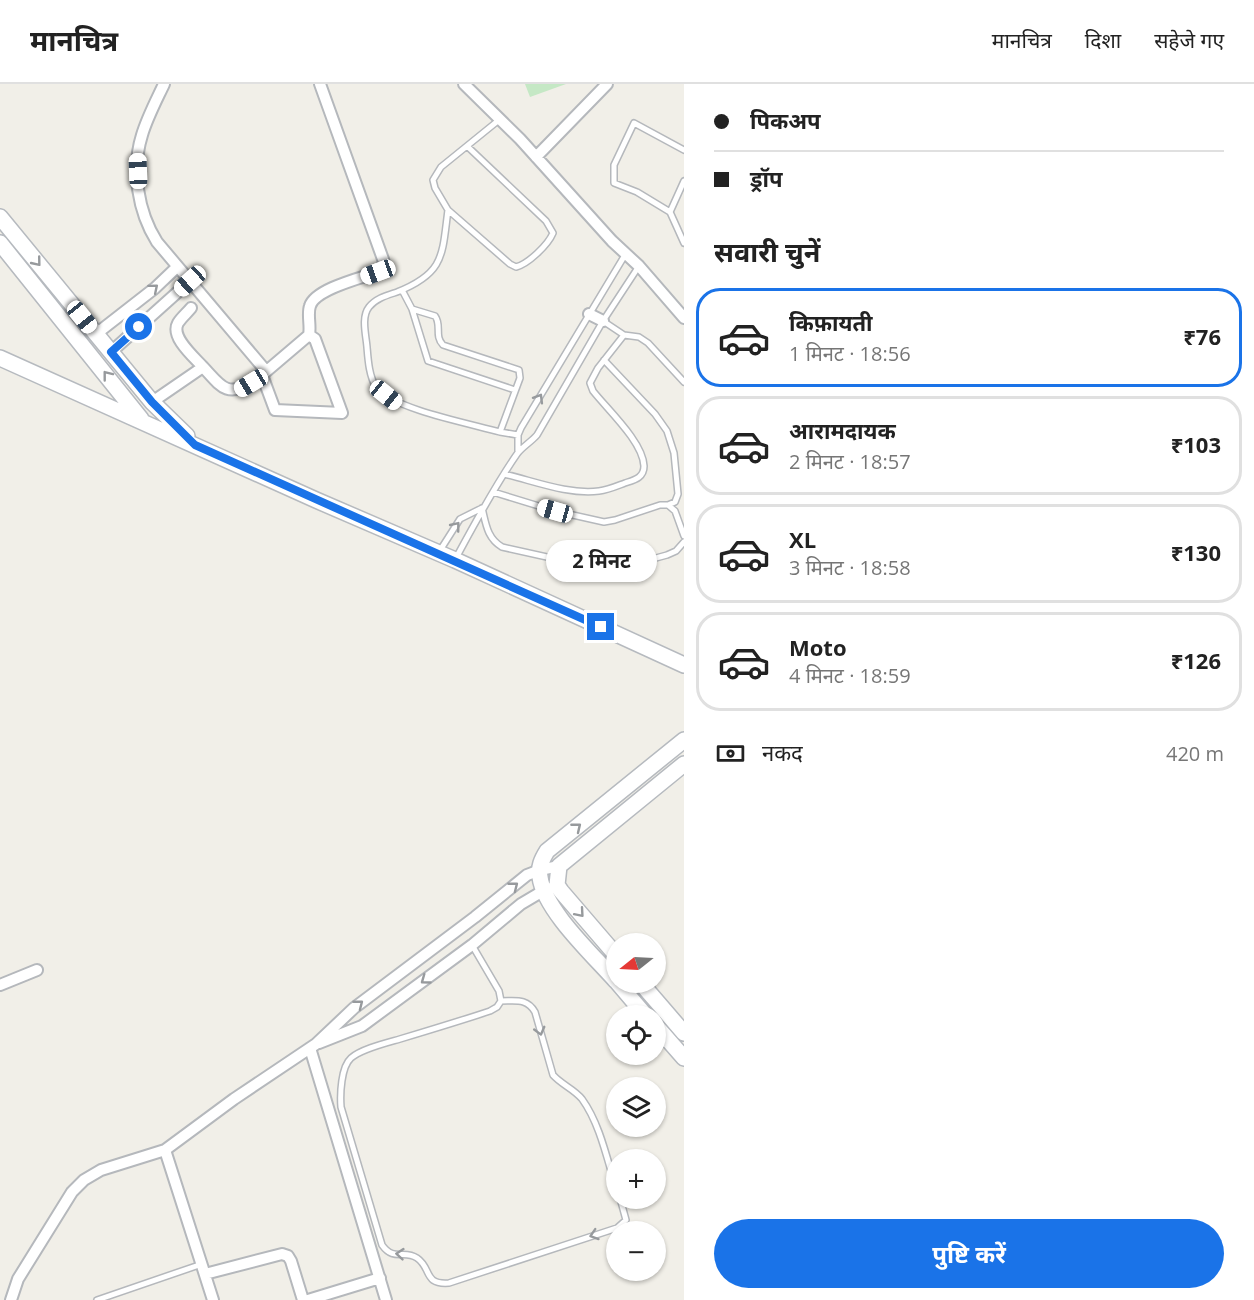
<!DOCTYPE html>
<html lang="hi">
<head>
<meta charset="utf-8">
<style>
	body { margin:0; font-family:"Open Sans","Noto Sans Devanagari",sans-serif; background:#f2f2f2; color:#222; height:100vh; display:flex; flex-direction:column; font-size:22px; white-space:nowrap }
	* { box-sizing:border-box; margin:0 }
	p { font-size:20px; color:#767676 }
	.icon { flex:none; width:33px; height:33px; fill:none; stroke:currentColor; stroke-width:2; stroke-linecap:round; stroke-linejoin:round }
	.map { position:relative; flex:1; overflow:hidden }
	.side { display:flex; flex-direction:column; background:#fff; width:570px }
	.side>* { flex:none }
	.banner { display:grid; align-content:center; height:132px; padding:0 30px; background:#fff }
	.needle { width:39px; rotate:252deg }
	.tools { position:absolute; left:606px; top:849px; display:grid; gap:12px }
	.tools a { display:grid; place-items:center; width:60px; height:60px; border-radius:50%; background:#fff; box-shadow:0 2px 4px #0004; font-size:30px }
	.end { position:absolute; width:27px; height:27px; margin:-14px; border:8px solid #1a73e8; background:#fff; box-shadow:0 0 0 3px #fff }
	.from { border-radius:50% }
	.bubble { position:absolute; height:42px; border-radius:21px; background:#fff; box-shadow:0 2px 4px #0004; font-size:20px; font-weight:700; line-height:42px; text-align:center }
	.car { position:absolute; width:18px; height:36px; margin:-18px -9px; border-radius:8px; box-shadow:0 0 4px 2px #0007; background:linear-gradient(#fff 24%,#345 0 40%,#fff 0 76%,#345 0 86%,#fff 0) }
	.banner b { display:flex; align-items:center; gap:21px; height:57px; font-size:22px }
	.banner b+b { border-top:2px solid #e0e0e0 }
	.banner i { width:15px; height:15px; background:#222 }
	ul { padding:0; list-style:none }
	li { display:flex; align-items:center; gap:18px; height:99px; margin:0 12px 9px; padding:0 18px; border:3px solid #e0e0e0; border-radius:24px }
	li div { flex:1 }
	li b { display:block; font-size:22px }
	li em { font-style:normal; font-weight:700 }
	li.active { border-color:#1a73e8 }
	li>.icon { width:54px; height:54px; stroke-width:1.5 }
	h2 { padding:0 30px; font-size:27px; line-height:72px }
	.pay { display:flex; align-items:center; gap:15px; height:66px; padding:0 30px; font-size:22px }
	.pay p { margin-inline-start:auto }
	.button { display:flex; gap:12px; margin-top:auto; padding:12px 30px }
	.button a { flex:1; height:69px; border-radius:36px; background:#1a73e8; color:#fff; font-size:24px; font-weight:700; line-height:69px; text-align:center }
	header { display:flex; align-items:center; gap:36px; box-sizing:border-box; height:84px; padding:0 30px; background:#fff; border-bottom:2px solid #e0e0e0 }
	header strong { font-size:28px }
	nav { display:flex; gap:33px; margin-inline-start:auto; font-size:21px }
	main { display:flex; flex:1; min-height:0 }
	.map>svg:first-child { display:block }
</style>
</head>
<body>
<header>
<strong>मानचित्र</strong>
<nav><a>मानचित्र</a><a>दिशा</a><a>सहेजे गए</a></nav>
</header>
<main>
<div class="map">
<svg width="684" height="1216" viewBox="0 0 684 1216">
	<rect width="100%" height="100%" fill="#f1efe8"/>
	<!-- garden -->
	<path fill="#c5e8c5" d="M525,0H566L530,13Z"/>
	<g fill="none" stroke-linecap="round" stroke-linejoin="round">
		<defs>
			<path id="lane" d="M499,36L441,83L433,96L435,104L448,126C442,171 445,189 397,208C388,211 376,214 369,223C361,233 366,251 367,263C368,275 369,292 376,303C392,325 472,340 500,348L518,351
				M684,66L634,39L614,81V99L637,108L670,128L684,159
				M448,126L510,180L516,183C528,180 548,161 553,149L546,137L468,63
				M670,128L684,97
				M402,206L412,225L428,277L515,306
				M412,225L435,232C442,241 434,252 443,261L519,286L520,294L500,348
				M603,237L624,251L639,253L648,259L684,298
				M604,276L655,330L667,347L674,369L678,410L675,418L668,421
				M518,367V351L521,344L625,171
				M504,390C534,397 569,411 599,407C608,406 617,402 625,399C634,396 644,394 644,382C643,358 608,326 593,307L590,299L598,284L624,251
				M493,408L555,427L604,438L615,436L660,421H668L675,427L684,452
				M482,424C486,440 487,454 502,463L601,485L619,484L667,471L676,467L684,458
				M439,468L460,435L482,424
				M456,474C475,439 494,403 517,370C522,363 531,358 537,351L603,237L639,182
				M472,861L499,907L501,917
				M501,917L497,923L490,927C460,937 430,946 400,955C386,959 361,965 351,974C341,983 340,1010 341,1023L382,1161C394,1178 404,1165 417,1174C432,1184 423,1201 449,1199L617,1144L626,1136L620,1114
				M501,917C516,917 527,914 535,928L553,991C562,1001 574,1005 582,1015C600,1040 607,1075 616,1104
				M97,1216L202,1180"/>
			<path id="street" d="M164,0C156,17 147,34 142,51C131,86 138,128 157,158L266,287
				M464,0L520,55L612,157L639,182L684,234
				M536,73L607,0
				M191,224C187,229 181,234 178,239C170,253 194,273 203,283
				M589,230L603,237
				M96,250L155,204L177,183
				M309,251L315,255L342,329L275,326L262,291L309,251C311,242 307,230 310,222C315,205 361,194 378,188L382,184L384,178L320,0
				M111,268L190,197
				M152,318L203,283C220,301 226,314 251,299
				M0,901L37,886
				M319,959L362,942L472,861L521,820L548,804
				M310,964L386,1216
				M165,1066L213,1216
				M205,1190L282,1170L288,1172L291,1177L303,1216
				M11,1216L18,1195L72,1108L84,1096L101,1086L165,1066L234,1015L316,960L354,924L475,833L527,791L540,786L559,782
				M308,1216L380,1194"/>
			<path id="secondary" d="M0,133L152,318L187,352
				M0,159L141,335
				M0,274L316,416L455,476L684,581
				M616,871L561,807L557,801L559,782L684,680
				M616,897C594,872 544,826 540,793C538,783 542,775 547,767L684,656
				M617,898L646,932
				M640,898L684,949
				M656,942L684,974"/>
		</defs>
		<!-- lane casing -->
		<use href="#lane" stroke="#b5b8bc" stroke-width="8"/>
		<!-- street casing -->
		<use href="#street" stroke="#b5b8bc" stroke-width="14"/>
		<!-- secondary casing -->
		<use href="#secondary" stroke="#b6babf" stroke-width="18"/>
		<!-- lane -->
		<use href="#lane" stroke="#fff" stroke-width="5"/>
		<!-- street -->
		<use href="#street" stroke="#fff" stroke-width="10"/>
		<!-- secondary -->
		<use href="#secondary" stroke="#fff" stroke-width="15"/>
	</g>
	<!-- one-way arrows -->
	<defs><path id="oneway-chevron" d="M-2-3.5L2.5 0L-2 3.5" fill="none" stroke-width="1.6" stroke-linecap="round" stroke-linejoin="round" transform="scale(1.5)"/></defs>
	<g stroke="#979a9d">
		<use href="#oneway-chevron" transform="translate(37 178) rotate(51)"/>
		<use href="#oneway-chevron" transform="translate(154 204) rotate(-40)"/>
		<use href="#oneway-chevron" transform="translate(107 291) rotate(-128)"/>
		<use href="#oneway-chevron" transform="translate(539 314) rotate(-59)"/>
		<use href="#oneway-chevron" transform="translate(456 442) rotate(-51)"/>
		<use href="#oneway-chevron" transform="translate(577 743) rotate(-39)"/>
		<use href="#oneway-chevron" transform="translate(514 802) rotate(-38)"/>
		<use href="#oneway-chevron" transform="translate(580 829) rotate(49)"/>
		<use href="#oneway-chevron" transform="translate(425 896) rotate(144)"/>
		<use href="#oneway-chevron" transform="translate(359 920) rotate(-38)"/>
		<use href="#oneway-chevron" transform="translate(540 947) rotate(75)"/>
		<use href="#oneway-chevron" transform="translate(594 1151) rotate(162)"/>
		<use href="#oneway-chevron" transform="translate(400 1170) rotate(-175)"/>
	</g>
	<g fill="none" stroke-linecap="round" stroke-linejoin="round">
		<!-- route -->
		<path stroke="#1a73e8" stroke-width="8" d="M139,243L111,268L152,318L195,361L601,543"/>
	</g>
</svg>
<div class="tools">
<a><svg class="needle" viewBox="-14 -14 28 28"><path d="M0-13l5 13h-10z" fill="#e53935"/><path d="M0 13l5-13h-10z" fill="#767676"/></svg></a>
<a><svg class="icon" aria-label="locate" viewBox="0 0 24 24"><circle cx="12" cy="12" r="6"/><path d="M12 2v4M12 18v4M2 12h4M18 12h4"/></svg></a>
<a><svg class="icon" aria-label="layers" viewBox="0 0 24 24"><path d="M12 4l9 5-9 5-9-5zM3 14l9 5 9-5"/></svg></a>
<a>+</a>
<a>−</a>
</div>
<i class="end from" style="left:139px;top:243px"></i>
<i class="end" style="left:601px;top:543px"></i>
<div class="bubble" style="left:546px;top:456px;width:111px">2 मिनट</div>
<i class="car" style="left:138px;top:87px;rotate:358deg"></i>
<i class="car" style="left:378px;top:188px;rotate:250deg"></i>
<i class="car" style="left:190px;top:197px;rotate:228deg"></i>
<i class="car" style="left:82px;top:233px;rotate:141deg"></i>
<i class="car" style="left:251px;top:299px;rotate:239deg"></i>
<i class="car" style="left:386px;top:311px;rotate:129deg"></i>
<i class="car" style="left:555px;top:427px;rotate:286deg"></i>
</div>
<section class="side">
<div class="banner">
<b><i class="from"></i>पिकअप</b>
<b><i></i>ड्रॉप</b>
</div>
<h2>सवारी चुनें</h2>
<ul>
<li class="active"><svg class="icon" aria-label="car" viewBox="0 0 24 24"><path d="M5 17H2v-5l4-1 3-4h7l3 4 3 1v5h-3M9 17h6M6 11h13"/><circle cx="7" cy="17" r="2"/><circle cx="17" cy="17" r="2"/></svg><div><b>किफ़ायती</b><p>1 मिनट · 18:56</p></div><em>₹76</em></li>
<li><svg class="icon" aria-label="car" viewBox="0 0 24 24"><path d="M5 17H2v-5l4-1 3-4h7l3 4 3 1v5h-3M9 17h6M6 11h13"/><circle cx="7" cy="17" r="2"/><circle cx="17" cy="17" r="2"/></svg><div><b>आरामदायक</b><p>2 मिनट · 18:57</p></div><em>₹103</em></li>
<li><svg class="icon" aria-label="car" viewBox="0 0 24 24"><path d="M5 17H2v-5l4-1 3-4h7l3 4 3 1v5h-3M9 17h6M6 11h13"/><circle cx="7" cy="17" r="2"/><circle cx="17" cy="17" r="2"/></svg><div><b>XL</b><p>3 मिनट · 18:58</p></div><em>₹130</em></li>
<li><svg class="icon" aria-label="car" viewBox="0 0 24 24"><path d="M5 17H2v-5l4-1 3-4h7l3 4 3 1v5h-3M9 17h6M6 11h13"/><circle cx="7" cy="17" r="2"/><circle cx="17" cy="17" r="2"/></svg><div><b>Moto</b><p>4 मिनट · 18:59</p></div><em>₹126</em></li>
</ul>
<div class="pay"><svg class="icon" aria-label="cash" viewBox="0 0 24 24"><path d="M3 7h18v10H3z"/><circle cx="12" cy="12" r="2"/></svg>नकद<p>420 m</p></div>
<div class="button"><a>पुष्टि करें</a></div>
</section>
</main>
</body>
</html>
